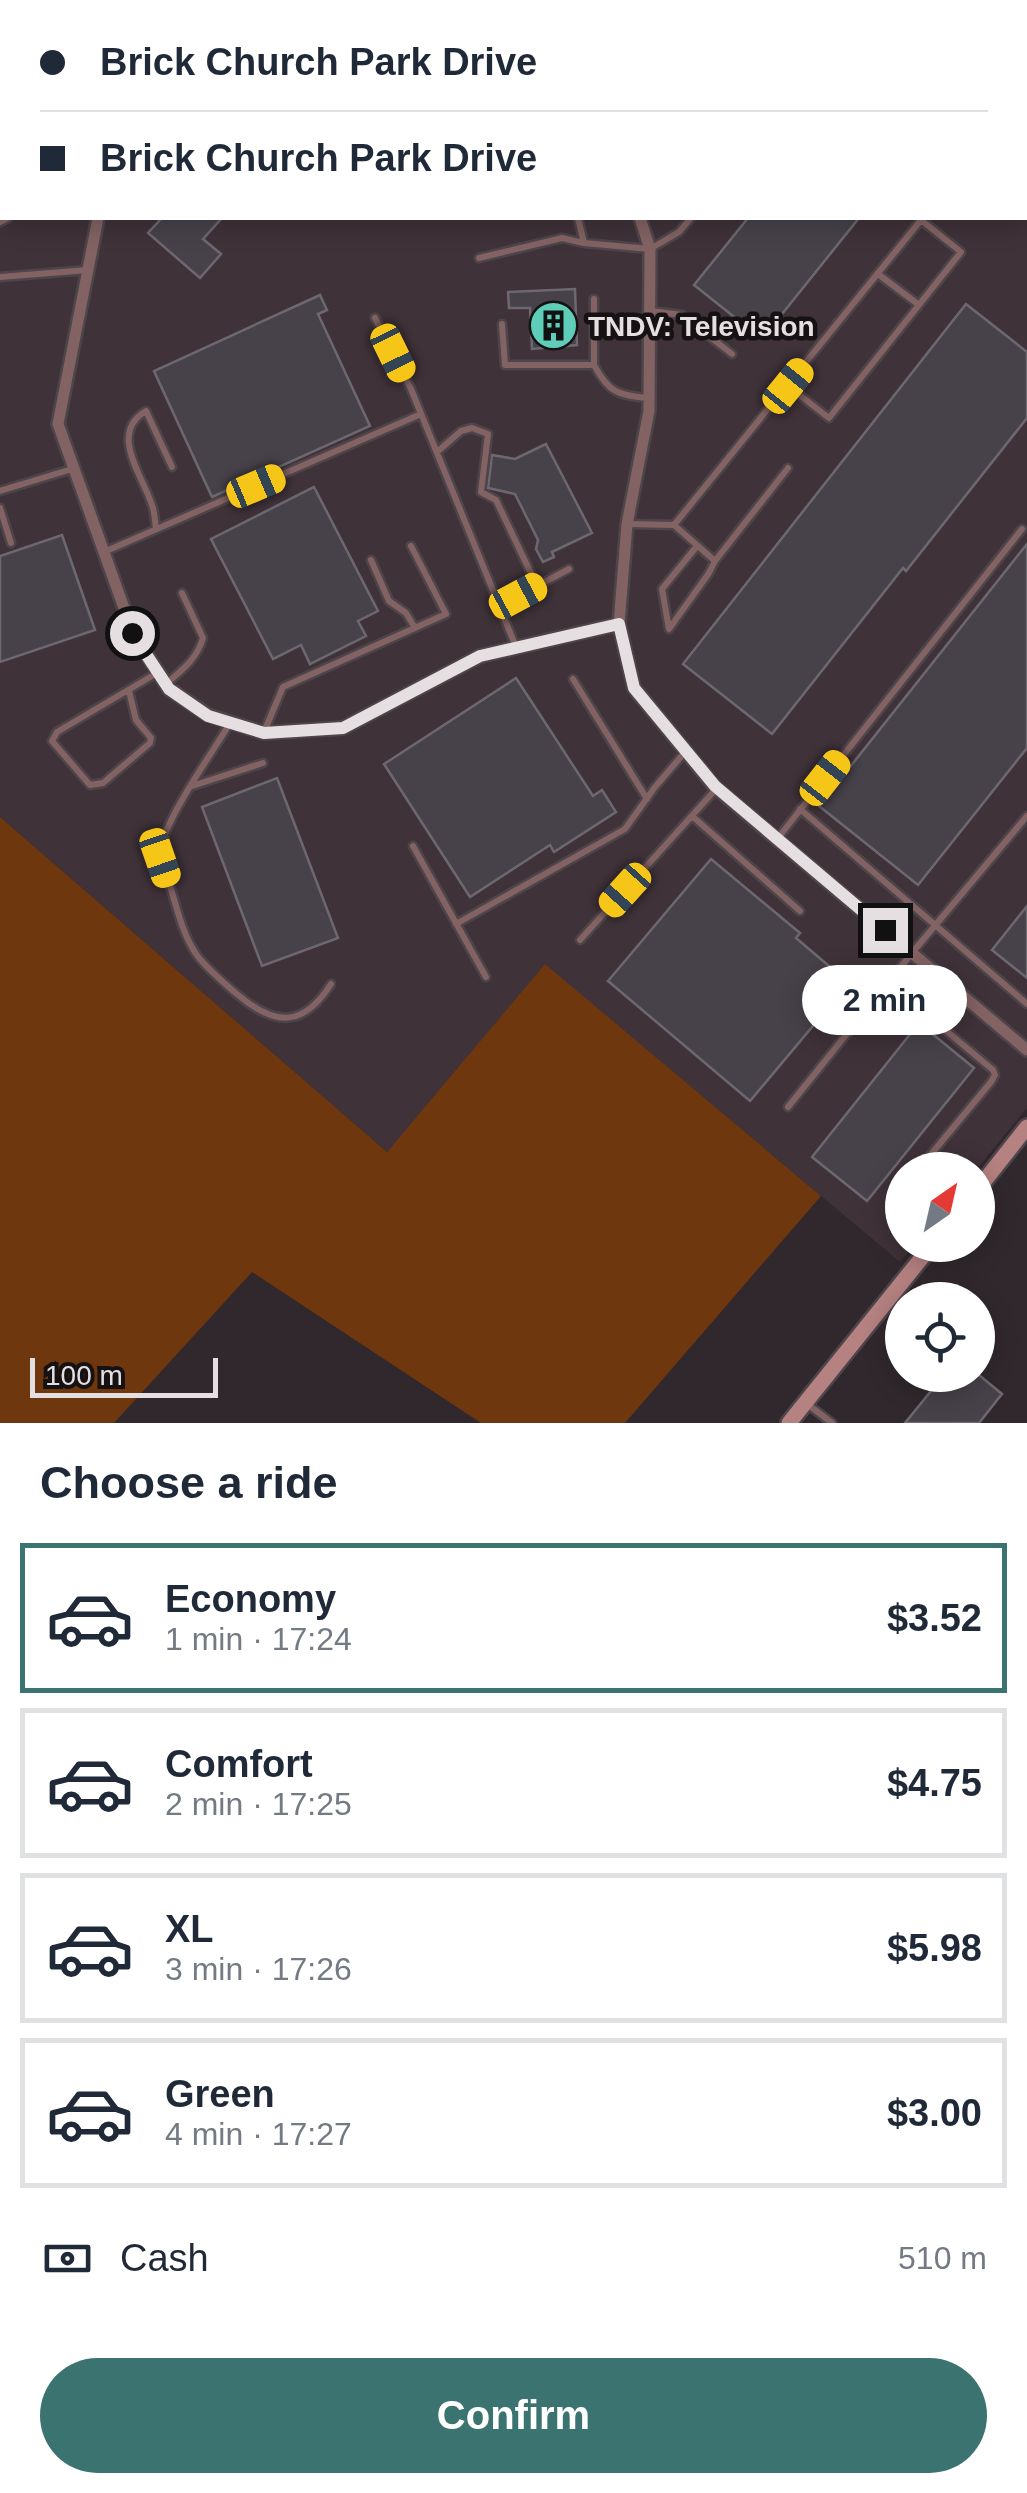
<!DOCTYPE html>
<html lang="en">
<head>
<meta charset="utf-8">
<style>
	body { margin:0; font-family:Arial,sans-serif; background:#f6f6f7; color:#1f2937; height:100vh; display:flex; flex-direction:column; font-size:38px; white-space:nowrap }
	* { box-sizing:border-box; margin:0 }
	p { font-size:32px; color:#747a83 }
	.icon { flex:none; width:55px; height:55px; fill:none; stroke:currentColor; stroke-width:2; stroke-linecap:round; stroke-linejoin:round }
	.map { position:relative; height:1423px; overflow:hidden }
	.panel { display:flex; flex-direction:column; background:#fff; flex:1 }
	.panel>* { flex:none }
	.top-card { position:absolute; left:0px; top:0px; width:1028px; height:220px; box-shadow:0 5px 25px #0003; display:grid; align-content:center; height:220px; padding:0 40px; background:#fff }
	.needle { width:65px; rotate:34deg }
	.controls { position:absolute; left:885px; top:1152px; display:grid; gap:20px }
	.controls a { display:grid; place-items:center; width:110px; height:110px; border-radius:50%; background:#fff; box-shadow:0 5px 25px #0003; font-size:50px }
	.scale { position:absolute; left:30px; bottom:25px; width:188px; box-sizing:border-box; padding-left:10px; border:5px solid #e5dfe2; border-top:0; font-size:28px; line-height:35px; white-space:nowrap; color:#e5dfe2; -webkit-text-stroke:8px #161214; paint-order:stroke }
	.end { position:absolute; width:45px; height:45px; margin:-22px; border:12px solid #e5dfe2; background:#111; box-shadow:0 0 0 5px #111 }
	.from { border-radius:50% }
	.bubble { position:absolute; height:70px; border-radius:35px; background:#fff; box-shadow:0 5px 25px #0003; font-size:32px; font-weight:700; line-height:70px; text-align:center }
	.car { position:absolute; width:30px; height:60px; margin:-30px -15px; border-radius:12px; box-shadow:0 0 8px 2px #0007; background:linear-gradient(#f5c518 24%,#345 0 40%,#f5c518 0 76%,#345 0 86%,#f5c518 0) }
	.top-card b { display:flex; align-items:center; gap:35px; height:95px; font-size:38px }
	.top-card b+b { border-top:2px solid #e0e1e3 }
	.top-card i { width:25px; height:25px; background:#1f2937 }
	ul { padding:0; list-style:none }
	li { display:flex; align-items:center; gap:30px; height:150px; margin:0 20px 15px; padding:0 20px; border:5px solid #e0e1e3; border-radius:0px }
	li div { flex:1 }
	li b { display:block; font-size:38px }
	li em { font-style:normal; font-weight:700 }
	li.selected { border-color:#3b7371 }
	li>.icon { width:90px; height:90px; stroke-width:1.5 }
	h2 { padding:0 40px; font-size:45px; line-height:120px }
	.pay { display:flex; align-items:center; gap:25px; height:110px; padding:0 40px; font-size:38px }
	.pay p { margin-inline-start:auto }
	.cta { display:flex; gap:20px; margin-top:auto; padding:20px 40px }
	.cta a { flex:1; height:115px; border-radius:60px; background:#3b7371; color:#fff; font-size:40px; font-weight:700; line-height:115px; text-align:center }
	.map>svg:first-child { display:block }
</style>
</head>
<body>
<div class="map">
<svg width="1027" height="1423" viewBox="0 0 1027 1423">
	<rect width="100%" height="100%" fill="#30282d"/>
	<!-- built -->
	<path fill="#3f3239" d="M0,0H879L882,2H2V218H1025V112L1027,114V1108L976,1170H902V1245H914L900,1262L545,965L387,1152L0,817Z"/>
	<!-- green -->
	<path fill="#6f370e" d="M0,817L387,1152L545,964L821,1196L625,1423H481L252,1272L114,1423H0Z"/>
	<!-- building -->
	<path fill="#47424a" stroke="#6d6870" stroke-width="2.5" d="M162,218H222L203,239L221,254L200,278L148,233Z
		M748,218H859L762,339L694,285Z
		M575,289L577,345L532,349L530,308H509L508,292Z
		M320,295L327,310L318,314L370,426L212,497L154,371Z
		M966,304L1027,352V418L906,571L903,568L772,734L683,664Z
		M546,444L592,533L552,552L554,557L543,562L536,549L538,540L515,494L488,488L492,455L515,459Z
		M314,487L378,611L358,621L366,636L310,664L301,645L273,659L211,539Z
		M62,535L95,630L0,662V556Z
		M1027,544V748L918,885L819,806Z
		M516,678L593,796L602,790L616,812L554,852L550,845L470,897L384,764Z
		M277,778L338,938L262,966L202,807Z
		M711,859L800,933L796,938L849,983L750,1101L608,981Z
		M1027,906V978L992,950Z
		M919,1023L974,1068L867,1201L812,1157Z
		M944,1375H979L1002,1394L979,1423H905Z"/>
	<g fill="none" stroke-linecap="round" stroke-linejoin="round">
		<defs>
			<path id="service" d="M136,0L139,2
				M293,0L295,2
				M218,2L219,0
				M321,2L323,0
				M555,2L558,0
				M618,2L620,0
				M578,218L584,243
				M0,222L8,218
				M479,258L562,238L584,243L650,249L679,232L691,218
				M878,274L919,305
				M0,277L88,270
				M651,311L682,315L732,354
				M375,318L411,389L516,647
				M502,324L505,365H594V299
				M594,365C609,393 618,395 648,398
				M437,452L461,431L472,428L488,434L481,492L496,500L537,586
				M0,491L72,469
				M0,508L11,543
				M629,524L674,525L921,220L961,252L829,418L788,386
				M674,525L715,561L788,468
				M156,529C155,522 155,513 152,505C143,476 108,433 146,411L172,467
				M697,546L662,589L669,629L709,573L715,561
				M104,552L421,414
				M371,560L389,601L406,613L415,628
				M500,606L569,569
				M573,679L647,799
				M167,683C182,670 197,659 203,638L182,593
				M129,691L136,720L151,738L150,743L103,783L90,785L52,741L57,732L157,673
				M230,723C213,752 157,829 160,858C161,865 166,873 168,880C177,906 182,936 199,958C210,971 225,984 238,995C275,1026 303,1028 331,984
				M264,732L283,687L446,614L411,546
				M192,786L263,763
				M800,809L1027,1004
				M692,816L800,911
				M778,838L1022,529
				M413,846L486,977
				M456,924L625,829L655,787L685,752
				M580,940L716,789
				M888,982L993,1070L995,1075L991,1082L918,1170
				M788,1107L912,953L1027,816
				M806,1403L832,1423"/>
			<path id="minor" d="M546,0L548,2
				M260,2L263,0
				M98,218L58,424L133,633L169,689L208,715L264,733L343,728L480,656L619,624L627,524L649,411L650,249L640,218
				M619,624L634,688L715,787L1027,1050"/>
			<path id="secondary" d="M978,1189L1027,1127
				M789,1423L932,1245"/>
		</defs>
		<!-- service casing -->
		<use href="#service" stroke="#4d454a" stroke-width="11"/>
		<!-- minor casing -->
		<use href="#minor" stroke="#4d454a" stroke-width="16"/>
		<!-- secondary casing -->
		<use href="#secondary" stroke="#4d454a" stroke-width="20"/>
		<!-- service -->
		<use href="#service" stroke="#836263" stroke-width="6"/>
		<!-- minor -->
		<use href="#minor" stroke="#836263" stroke-width="11"/>
		<!-- secondary -->
		<use href="#secondary" stroke="#b58181" stroke-width="15"/>
	</g>
	<g fill="none" stroke-linecap="round" stroke-linejoin="round">
		<!-- route -->
		<path stroke="#e5dfe2" stroke-width="12" d="M132,633L169,689L208,716L264,733L343,728L480,656L619,624L634,688L715,786L885,930"/>
	</g>
	<!-- icons -->
	<defs>
		<symbol id="building-disc" viewBox="-11 -11 22 22"><circle r="9.5" fill="#5eceb8" stroke="#161214"/><path d="M-4-6H4V6H1V3H-1V6H-4ZM-2.5-4.3h1.7v1.8h-1.7ZM.8-4.3h1.7v1.8H.8ZM-2.5-1h1.7V.8h-1.7ZM.8-1h1.7V.8H.8Z" fill="#111"/></symbol>
	</defs>
	<g fill-rule="evenodd">
		<use href="#building-disc" x="526" y="298" width="55" height="55"/>
	</g>
	<g text-anchor="middle" dominant-baseline="central" stroke-width="9" stroke-linejoin="round" paint-order="stroke">
		<!-- poi labels -->
		<g font-size="28" font-weight="bold" fill="#e5dfe2" stroke="#161214" text-anchor="start">
			<text x="588" y="326">TNDV: Television</text>
		</g>
	</g>
</svg>
<div class="controls">
<a><svg class="needle" viewBox="-14 -14 28 28"><path d="M0-13l5 13h-10z" fill="#e53935"/><path d="M0 13l5-13h-10z" fill="#747a83"/></svg></a>
<a><svg class="icon" aria-label="locate" viewBox="0 0 24 24"><circle cx="12" cy="12" r="6"/><path d="M12 2v4M12 18v4M2 12h4M18 12h4"/></svg></a>
</div>
<div class="scale">100 m</div>
<i class="end from" style="left:132px;top:633px"></i>
<i class="end" style="left:885px;top:930px"></i>
<div class="bubble" style="left:802px;top:965px;width:165px">2 min</div>
<i class="car" style="left:393px;top:353px;rotate:154deg"></i>
<i class="car" style="left:788px;top:386px;rotate:39deg"></i>
<i class="car" style="left:256px;top:486px;rotate:67deg"></i>
<i class="car" style="left:518px;top:596px;rotate:62deg"></i>
<i class="car" style="left:825px;top:778px;rotate:38deg"></i>
<i class="car" style="left:160px;top:858px;rotate:161deg"></i>
<i class="car" style="left:625px;top:890px;rotate:222deg"></i>
<div class="top-card">
<b><i class="from"></i>Brick Church Park Drive</b>
<b><i></i>Brick Church Park Drive</b>
</div>
</div>
<section class="panel">
<h2>Choose a ride</h2>
<ul>
<li class="selected"><svg class="icon" aria-label="car" viewBox="0 0 24 24"><path d="M5 17H2v-5l4-1 3-4h7l3 4 3 1v5h-3M9 17h6M6 11h13"/><circle cx="7" cy="17" r="2"/><circle cx="17" cy="17" r="2"/></svg><div><b>Economy</b><p>1 min · 17:24</p></div><em>$3.52</em></li>
<li><svg class="icon" aria-label="car" viewBox="0 0 24 24"><path d="M5 17H2v-5l4-1 3-4h7l3 4 3 1v5h-3M9 17h6M6 11h13"/><circle cx="7" cy="17" r="2"/><circle cx="17" cy="17" r="2"/></svg><div><b>Comfort</b><p>2 min · 17:25</p></div><em>$4.75</em></li>
<li><svg class="icon" aria-label="car" viewBox="0 0 24 24"><path d="M5 17H2v-5l4-1 3-4h7l3 4 3 1v5h-3M9 17h6M6 11h13"/><circle cx="7" cy="17" r="2"/><circle cx="17" cy="17" r="2"/></svg><div><b>XL</b><p>3 min · 17:26</p></div><em>$5.98</em></li>
<li><svg class="icon" aria-label="car" viewBox="0 0 24 24"><path d="M5 17H2v-5l4-1 3-4h7l3 4 3 1v5h-3M9 17h6M6 11h13"/><circle cx="7" cy="17" r="2"/><circle cx="17" cy="17" r="2"/></svg><div><b>Green</b><p>4 min · 17:27</p></div><em>$3.00</em></li>
</ul>
<div class="pay"><svg class="icon" aria-label="cash" viewBox="0 0 24 24"><path d="M3 7h18v10H3z"/><circle cx="12" cy="12" r="2"/></svg>Cash<p>510 m</p></div>
<div class="cta"><a>Confirm</a></div>
</section>
</body>
</html>
